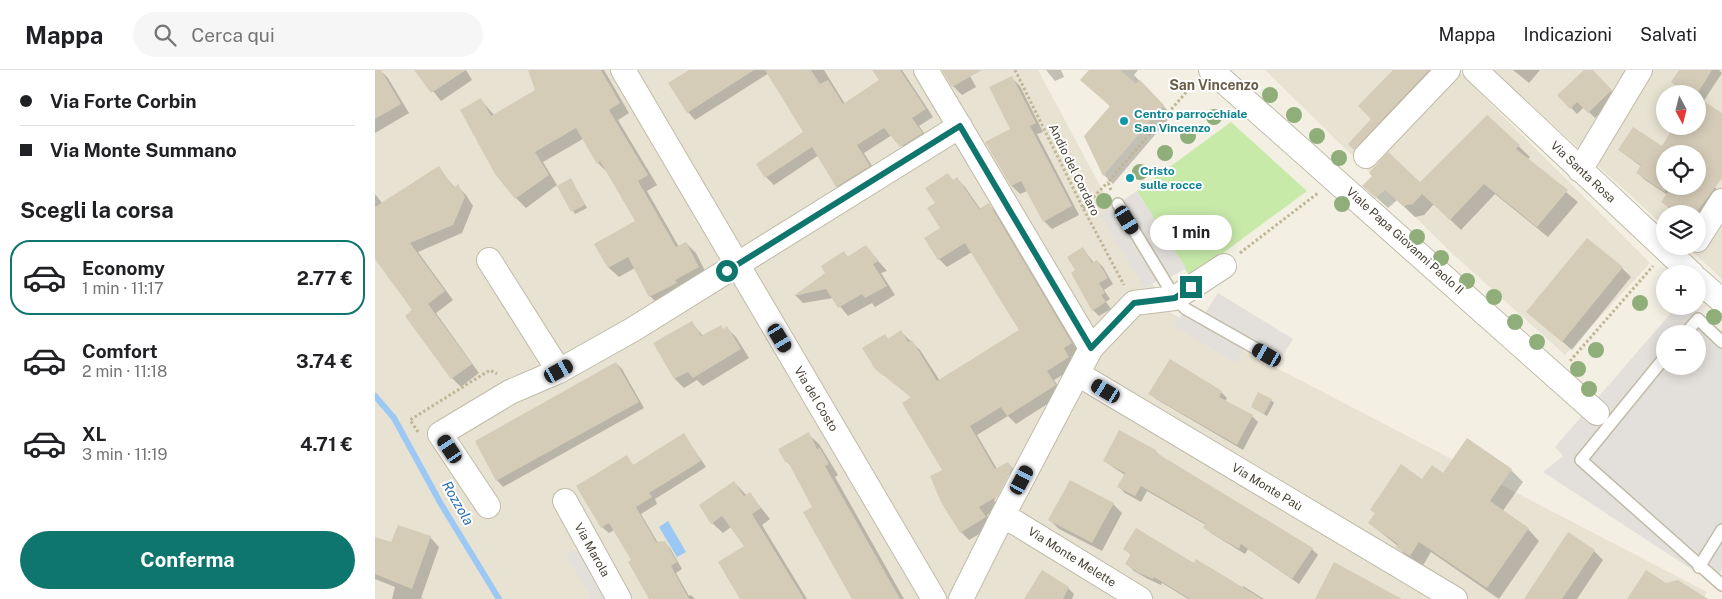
<!DOCTYPE html>
<html lang="it">
<head>
<meta charset="utf-8">
<style>
	body { margin:0; font-family:"Public Sans",sans-serif; background:#f6f6f6; color:#202124; height:100vh; display:flex; flex-direction:column; font-size:19px; white-space:nowrap }
	* { box-sizing:border-box; margin:0 }
	p { font-size:16px; color:#757577 }
	.icon { flex:none; width:28px; height:28px; fill:none; stroke:currentColor; stroke-width:2; stroke-linecap:round; stroke-linejoin:round }
	.map { position:relative; flex:1; overflow:hidden }
	.drawer { display:flex; flex-direction:column; background:#fff; width:375px }
	.drawer>* { flex:none }
	.banner { display:grid; align-content:center; height:110px; padding:0 20px; background:#fff }
	.needle { width:32px; rotate:173deg }
	.fabs { position:absolute; left:1281px; top:15px; display:grid; gap:10px }
	.fabs a { display:grid; place-items:center; width:50px; height:50px; border-radius:50%; background:#fff; box-shadow:0 2px 12px #0003; font-size:25px }
	.end { position:absolute; width:22px; height:22px; margin:-11px; border:6px solid #0f766e; background:#fff; box-shadow:0 0 0 2px #fff }
	.from { border-radius:50% }
	.bubble { position:absolute; height:35px; border-radius:18px; background:#fff; box-shadow:0 2px 12px #0003; font-size:16px; font-weight:700; line-height:35px; text-align:center }
	.car { position:absolute; width:15px; height:30px; margin:-15px -8px; border-radius:6px; box-shadow:0 0 4px 1px #0007; background:linear-gradient(#222 24%,#8ab4d8 0 40%,#222 0 76%,#8ab4d8 0 86%,#222 0) }
	.banner b { display:flex; align-items:center; gap:18px; height:48px; font-size:19px }
	.banner b+b { border-top:1px solid #e0e0e0 }
	.banner i { width:12px; height:12px; background:#202124 }
	ul { padding:0; list-style:none }
	li { display:flex; align-items:center; gap:15px; height:75px; margin:0 10px 8px; padding:0 10px; border:2px solid transparent; border-radius:20px }
	li div { flex:1 }
	li b { display:block; font-size:19px }
	li em { font-style:normal; font-weight:700 }
	li.active { border-color:#0f766e }
	li>.icon { width:45px; height:45px; stroke-width:1.5 }
	h2 { padding:0 20px; font-size:22px; line-height:60px }
	.button { display:flex; gap:10px; margin-top:auto; padding:10px 20px }
	.button a { flex:1; height:58px; border-radius:30px; background:#0f766e; color:#fff; font-size:20px; font-weight:700; line-height:58px; text-align:center }
	header { display:flex; align-items:center; gap:30px; box-sizing:border-box; height:70px; padding:0 25px; background:#fff; border-bottom:1px solid #e0e0e0 }
	header strong { font-size:24px }
	nav { display:flex; gap:28px; margin-inline-start:auto; font-size:18px }
	.search { width:350px; height:45px; background:#f6f6f6; display:flex; align-items:center; gap:12px; box-sizing:border-box; padding:0 18px; border-radius:28px; color:#757577; font-size:19px }
	main { display:flex; flex:1; min-height:0 }
	.map>svg:first-child { display:block }
</style>
</head>
<body>
<header>
<strong>Mappa</strong>
<div class="search"><svg class="icon" aria-label="search" viewBox="0 0 24 24"><circle cx="10" cy="10" r="6"/><path d="M15 15l6 6"/></svg>Cerca qui</div>
<nav><a>Mappa</a><a>Indicazioni</a><a>Salvati</a></nav>
</header>
<main>
<section class="drawer">
<div class="banner">
<b><i class="from"></i>Via Forte Corbin</b>
<b><i></i>Via Monte Summano</b>
</div>
<h2>Scegli la corsa</h2>
<ul>
<li class="active"><svg class="icon" aria-label="car" viewBox="0 0 24 24"><path d="M5 17H2v-5l4-1 3-4h7l3 4 3 1v5h-3M9 17h6M6 11h13"/><circle cx="7" cy="17" r="2"/><circle cx="17" cy="17" r="2"/></svg><div><b>Economy</b><p>1 min · 11:17</p></div><em>2.77 €</em></li>
<li><svg class="icon" aria-label="car" viewBox="0 0 24 24"><path d="M5 17H2v-5l4-1 3-4h7l3 4 3 1v5h-3M9 17h6M6 11h13"/><circle cx="7" cy="17" r="2"/><circle cx="17" cy="17" r="2"/></svg><div><b>Comfort</b><p>2 min · 11:18</p></div><em>3.74 €</em></li>
<li><svg class="icon" aria-label="car" viewBox="0 0 24 24"><path d="M5 17H2v-5l4-1 3-4h7l3 4 3 1v5h-3M9 17h6M6 11h13"/><circle cx="7" cy="17" r="2"/><circle cx="17" cy="17" r="2"/></svg><div><b>XL</b><p>3 min · 11:19</p></div><em>4.71 €</em></li>
</ul>
<div class="button"><a>Conferma</a></div>
</section>
<div class="map">
<svg width="1347" height="529" viewBox="0 0 1347 529">
	<rect width="100%" height="100%" fill="#f3efe3"/>
	<!-- residential -->
	<path fill="#e7e2d1" fill-rule="evenodd" d="M0,0H663L792,241L1332,522L1328,529H0Z
		M890,0H1082L1275,193L1190,285L1079,185Z
		M1118,0H1347V209L1311,176H1322V144H1290V157ZM1290,24H1322V56H1290ZM1290,84H1322V116H1290Z"/>
	<!-- green -->
	<path fill="#c7eaa9" d="M856,52L932,121L844,186L813,204L762,121Z"/>
	<!-- parking -->
	<path fill="#e3e0dc" fill-rule="evenodd" d="M762,121L811,198L784,214L782,211L770,218L725,145Z
		M843,223L918,269L901,296L869,279L862,293L799,256L814,234L830,243Z
		M1302,236H1317L1347,262V499L1339,514L1168,402L1188,386L1180,377ZM1290,264H1322V296H1290Z
		M194,480L208,483L235,529H217L193,488Z"/>
	<!-- water -->
	<path fill="#9bc8f4" d="M293,451L311,482L302,487L284,457Z"/>
	<!-- shadow -->
	<path fill="#0003" fill-rule="evenodd" d="M5,0L13,8L34,43L0,63V2Z
		M41,0H91L97,10L66,31Z
		M154,0H229L254,43L243,50L282,115L272,121L304,177L311,173L321,183L333,207L284,235L275,226L260,198L244,207L234,198L221,175L261,151L232,102L223,93L208,69L168,92L182,115L151,138L141,128L106,30L119,45L162,21Z
		M317,0H449L470,34L505,10L499,0H527L558,47L544,56L555,71L534,84L517,65L489,83L502,104L470,124L462,116L444,85L399,115L391,107L430,63L394,3L320,50L313,42Z
		M569,0H602L594,4L601,17L587,25L578,16Z
		M671,0H686L689,7L680,11Z
		M716,0H763L759,5L797,45L738,114L729,105L710,66L736,37L707,10Z
		M1020,0H1073L989,89L975,74L998,49Z
		M1138,0H1165L1154,13Z
		M1211,0H1217L1242,27L1220,48L1209,37L1202,44L1184,25Z
		M1305,0H1344L1347,3L1328,32L1347,44V105L1337,114L1347,125L1322,156V144H1302L1295,139L1288,132L1293,125L1270,110L1263,103L1267,97L1244,80L1287,77L1322,56V24H1312L1297,12ZM1290,84H1322V116H1290Z
		M636,7L645,16L668,62L662,64L704,145L677,159L669,151L652,121L645,124L637,116L611,72L637,59Z
		M1112,46L1155,87L1152,90L1203,132L1173,167L1120,124L1086,160L1059,134L1049,145L1040,147L1022,130L1013,138L989,116L1045,114Z
		M63,97L80,118L82,116L91,125L98,136L87,163L43,182L78,230L61,243L104,303L86,317L77,308L39,241L0,187V124L7,133Z
		M572,104L579,111L582,109L590,117L606,140L614,135L622,143L705,282L696,287L702,296L679,310L688,324L641,354L633,346L602,365L622,399L633,393L641,402L631,434L612,445L618,456L594,470L586,462L569,400L537,328L501,298L510,266L514,270L526,262L545,280L565,311L646,260L597,182L572,197L564,189L567,158L561,134ZM632,405H635L621,432L619,431Z
		M198,113L212,138L200,144L184,117Z
		M491,177L512,201L506,203L520,225L500,237L497,233L473,246L458,228L428,233L420,225L451,204L468,182L474,188Z
		M708,179L719,193L722,191L728,197L738,214L729,220L735,229L731,232L736,239L724,246L718,240L702,201Z
		M1247,198L1256,207L1197,280L1153,242Z
		M316,252L328,266L352,258L361,267L374,288L328,316L322,310L309,318L300,309L280,273Z
		M241,293L247,299L269,338L128,417L122,410L101,371Z
		M846,322L852,328L850,332L877,346L883,352L868,380L781,329L775,323Z
		M896,330L899,333L892,346L877,337Z
		M433,364L444,374L463,405L460,407L529,529H478L438,437L418,398L411,391Z
		M309,365L331,397L280,429L282,434L266,444L283,473L289,472L295,478L307,499L301,503L314,526L316,525L320,529H275L257,490L239,460L234,463L227,457L202,416L251,387L259,396Z
		M1092,370L1136,400L1148,412L1127,442L1153,459L1164,471L1124,529L1056,482L1047,497L1033,489L1023,476L994,453L1001,444L996,439L1047,411L1068,404Z
		M780,381L787,387L937,479L943,485L924,514L873,479L870,484L836,463L830,457L831,455L772,421L766,432L750,423L744,417L750,405L729,391Z
		M359,412L372,426L375,424L395,449L387,455L432,529H367L370,477L356,457L348,463L337,453Z
		M738,434L747,443L727,481L684,459L675,450Z
		M55,467L64,477L46,528L49,529H17L20,517L0,509V468L17,474Z
		M750,479L819,495L867,518L868,516L889,529H813L787,513L786,515L773,509L759,501L752,494L757,486Z
		M1219,481L1228,490L1202,529H1151Z
		M693,518L699,524L697,529H651Z"/>
	<g fill="none" stroke-linecap="round" stroke-linejoin="round">
		<!-- stream -->
		<path stroke="#9bc8f4" stroke-width="6" d="M0,326L19,348L66,434L124,529"/>
	</g>
	<!-- building -->
	<path fill="#d5ccb8" d="M0,0H6L26,34L0,49Z
		M39,0H91L56,23Z
		M153,0H226L245,33L234,40L273,105L263,111L301,177L311,172L324,197L300,210L302,213L274,227L253,187L233,198L219,174L260,151L225,91L222,94L201,58L160,82L174,105L140,129L120,104L85,40L106,28L116,46L160,20Z
		M314,0H379L312,43L293,13Z
		M390,0H436L445,14L453,10L468,34L504,10L497,0H525L551,39L537,48L548,63L525,77L509,58L482,75L495,96L461,117L437,77L390,108L381,94L428,62Z
		M567,0H607L577,17Z
		M714,0H745L761,14L765,10L789,35L728,106L709,66L735,36L705,10Z
		M1018,0H1054L979,80L973,74L996,49L983,36Z
		M1209,0H1218L1237,20L1213,43L1202,32L1195,39L1182,25Z
		M1304,0H1337L1322,24H1314L1296,12Z
		M637,6L661,53L655,56L697,136L668,152L646,111L636,116L610,72L635,59L614,17Z
		M1322,27L1347,43V108L1320,144H1303L1286,132L1297,116H1322V84H1290V122L1261,103L1266,95L1243,80L1258,57L1287,76L1299,56H1322Z
		M1112,45L1145,75L1141,79L1193,120L1162,157L1109,114L1075,150L1047,124L1038,134L1028,136L1010,120L1001,128L987,116L997,106L994,103L1013,82L1045,112Z
		M64,96L79,118L83,114L90,127L78,155L35,173L70,221L53,234L97,294L76,309L30,246L37,240L0,189V137Z
		M573,103L578,110L582,107L604,139L614,133L697,273L689,278L694,287L672,301L681,315L632,346L626,337L595,356L620,399L633,392L637,399L623,426L604,437L611,447L585,463L566,432L555,406L567,400L527,333L536,327L500,299L487,278L510,264L513,269L526,260L533,272L537,270L562,311L644,260L590,173L563,190L549,168L565,158L552,138L560,133L550,118Z
		M196,108L210,135L196,142L182,116Z
		M1212,168L1248,197L1187,272L1151,242Z
		M491,175L504,191L498,194L512,216L490,228L487,224L463,238L451,219L419,226L450,203L446,196L469,181L472,187Z
		M708,177L717,193L722,190L733,208L724,213L730,223L726,225L731,232L717,241L696,203L700,200L692,187Z
		M317,251L326,266L346,255L348,259L352,256L366,279L318,308L313,302L299,309L278,273Z
		M795,289L847,321L844,327L878,345L862,375L773,324Z
		M241,292L264,332L121,411L100,371Z
		M883,322L897,329L889,344L876,337Z
		M744,360L781,380L780,382L938,478L917,509L866,474L864,479L828,458L831,454L766,416L760,426L742,417L750,403L728,391Z
		M434,362L442,379L445,378L454,394L450,396L525,529H477L428,442L437,437L413,392H410L403,379Z
		M309,363L326,391L274,423L277,427L261,437L281,472L290,471L302,492L296,496L314,529H274L253,492L256,490L234,453L226,458L201,416L252,385L258,395Z
		M1092,368L1137,399L1115,431L1154,458L1112,518L1044,472L1035,486L1020,477L1023,474L993,453L1000,443L995,440L1026,394L1047,409L1057,395L1068,403Z
		M695,410L739,433L717,473L673,450Z
		M359,411L369,426L375,422L386,438L377,444L429,529H365L343,492L369,476L347,446L336,454L324,435Z
		M23,455L56,466L37,519L0,504V467L16,472Z
		M761,458L819,493L821,489L887,529H815L779,507L778,509L764,503L750,494L756,484L748,479Z
		M1193,462L1220,480L1187,529H1149Z
		M959,492L1027,529H940Z
		M667,500L694,517L688,529H649Z
		M1271,500L1291,513L1303,510L1333,529H1252Z"/>
	<g fill="none" stroke-linecap="round" stroke-linejoin="round">
		<defs>
			<path id="lane" d="M743,134L800,228L811,239L892,285
				M1310,264L1323,249L1347,272
				M1290,287L1206,390L1347,515
				M1324,497L1347,460"/>
			<path id="street" d="M248,0L559,529
				M551,0L716,278
				M836,0L1222,343
				M1100,0L1317,204
				M991,86L1073,0
				M1205,100L1265,0
				M1322,170L1347,131
				M114,190L184,301
				M1322,209L1347,231
				M703,304L1080,529
				M190,431L244,529
				M113,436L65,364L135,322L184,301L257,260L585,56
				M628,445L765,529
				M586,529L628,445L716,278L759,233L800,228L849,196"/>
		</defs>
		<!-- lane casing -->
		<use href="#lane" stroke="#c1bba8" stroke-width="14"/>
		<!-- street casing -->
		<use href="#street" stroke="#c1bba8" stroke-width="26"/>
		<!-- path -->
		<path stroke="#c1b596" stroke-width="3" stroke-dasharray="2.5 2.5" stroke-linecap="butt" d="M640,0L708,138L749,215
			M736,120L733,112L820,12
			M708,138L733,112
			M865,183L943,123
			M1195,291L1278,196
			M43,362L35,350L115,300L122,304"/>
		<!-- lane -->
		<use href="#lane" stroke="#fff" stroke-width="11"/>
		<!-- street -->
		<use href="#street" stroke="#fff" stroke-width="24"/>
	</g>
	<!-- trees -->
	<g fill="#8fae7a">
		<circle cx="895" cy="25" r="8"/>
		<circle cx="919" cy="45" r="8"/>
		<circle cx="839" cy="47" r="8"/>
		<circle cx="813" cy="66" r="8"/>
		<circle cx="942" cy="66" r="8"/>
		<circle cx="790" cy="83" r="8"/>
		<circle cx="964" cy="88" r="8"/>
		<circle cx="765" cy="102" r="8"/>
		<circle cx="729" cy="131" r="8"/>
		<circle cx="967" cy="134" r="8"/>
		<circle cx="1042" cy="167" r="8"/>
		<circle cx="1066" cy="188" r="8"/>
		<circle cx="1092" cy="211" r="8"/>
		<circle cx="1119" cy="227" r="8"/>
		<circle cx="1265" cy="233" r="8"/>
		<circle cx="1339" cy="247" r="8"/>
		<circle cx="1140" cy="252" r="8"/>
		<circle cx="1162" cy="272" r="8"/>
		<circle cx="1221" cy="280" r="8"/>
		<circle cx="1203" cy="299" r="8"/>
		<circle cx="1214" cy="319" r="8"/>
	</g>
	<g fill="none" stroke-linecap="round" stroke-linejoin="round">
		<!-- route -->
		<path stroke="#0f766e" stroke-width="6" d="M352,201L585,56L716,278L759,233L800,228L816,217"/>
	</g>
	<!-- markers -->
	<g fill="#0f9aa8" stroke="#fff" stroke-width="2">
		<circle cx="749" cy="51" r="5"/>
		<circle cx="755" cy="108" r="5"/>
	</g>
	<g text-anchor="middle" dominant-baseline="central" stroke-width="4" stroke-linejoin="round" paint-order="stroke">
		<!-- culture labels -->
		<g font-size="12" font-weight="bold" fill="#0d838f" stroke="#fff" text-anchor="start">
			<text x="759" y="44">Centro parrocchiale<tspan x="759" dy="14">San Vincenzo</tspan></text>
			<text x="765" y="101">Cristo<tspan x="765" dy="14">sulle rocce</tspan></text>
		</g>
		<!-- street labels -->
		<g font-size="12" fill="#453f33" stroke="#fff">
			<text transform="translate(699 100) rotate(64)">Andio del Cordaro</text>
			<text transform="translate(1208 102) rotate(43)">Via Santa Rosa</text>
			<text transform="translate(1030 171) rotate(42)">Viale Papa Giovanni Paolo II</text>
			<text transform="translate(441 329) rotate(59)">Via del Costo</text>
			<text transform="translate(892 417) rotate(31)">Via Monte Paù</text>
			<text transform="translate(217 480) rotate(61)">Via Marola</text>
			<text transform="translate(697 487) rotate(32)">Via Monte Melette</text>
		</g>
		<!-- neighbourhood labels -->
		<g font-size="14" font-weight="bold" fill="#685e4a" stroke="#fff">
			<text x="839" y="15">San Vincenzo</text>
		</g>
		<!-- water labels -->
		<g font-size="14" font-style="italic" fill="#276eb5" stroke="#fff">
			<text transform="translate(83 433) rotate(60)">Rozzola</text>
		</g>
	</g>
</svg>
<div class="fabs">
<a><svg class="needle" viewBox="-14 -14 28 28"><path d="M0-13l5 13h-10z" fill="#e53935"/><path d="M0 13l5-13h-10z" fill="#757577"/></svg></a>
<a><svg class="icon" aria-label="locate" viewBox="0 0 24 24"><circle cx="12" cy="12" r="6"/><path d="M12 2v4M12 18v4M2 12h4M18 12h4"/></svg></a>
<a><svg class="icon" aria-label="layers" viewBox="0 0 24 24"><path d="M12 4l9 5-9 5-9-5zM3 14l9 5 9-5"/></svg></a>
<a>+</a>
<a>−</a>
</div>
<i class="end from" style="left:352px;top:201px"></i>
<i class="end" style="left:816px;top:217px"></i>
<div class="bubble" style="left:775px;top:145px;width:82px">1 min</div>
<i class="car" style="left:752px;top:150px;rotate:148deg"></i>
<i class="car" style="left:405px;top:268px;rotate:149deg"></i>
<i class="car" style="left:892px;top:285px;rotate:300deg"></i>
<i class="car" style="left:184px;top:301px;rotate:61deg"></i>
<i class="car" style="left:731px;top:321px;rotate:301deg"></i>
<i class="car" style="left:75px;top:379px;rotate:326deg"></i>
<i class="car" style="left:647px;top:410px;rotate:28deg"></i>
</div>
</main>
</body>
</html>
